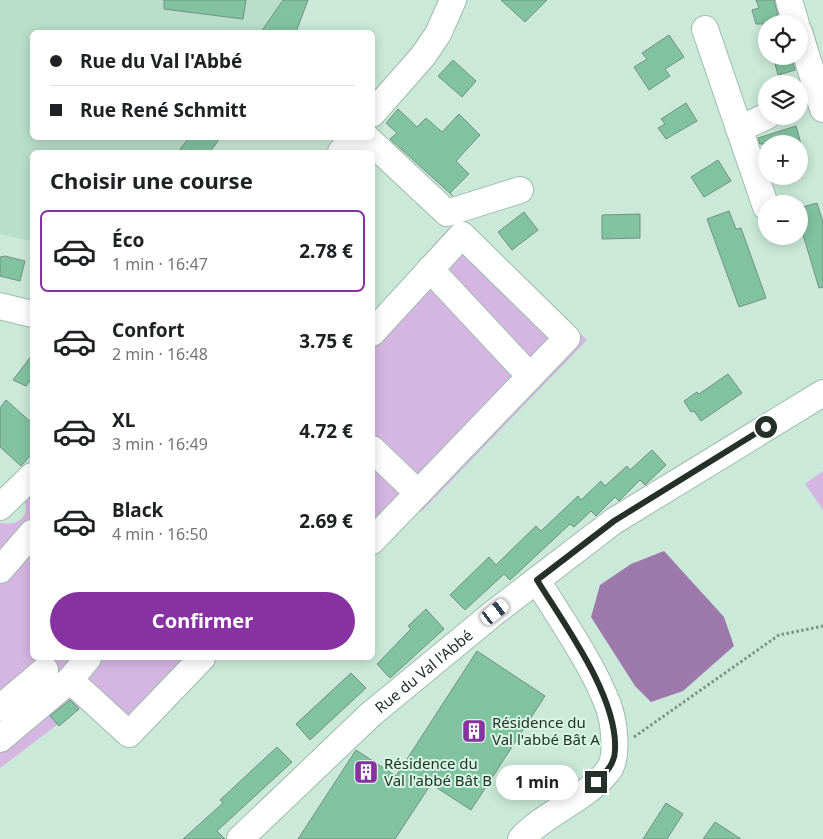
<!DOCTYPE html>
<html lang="fr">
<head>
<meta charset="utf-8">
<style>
	body { margin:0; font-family:"Noto Sans",sans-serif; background:#f6f6f6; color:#202124; height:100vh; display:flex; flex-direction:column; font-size:19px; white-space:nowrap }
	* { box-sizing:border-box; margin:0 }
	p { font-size:16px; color:#757577 }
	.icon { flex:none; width:28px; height:28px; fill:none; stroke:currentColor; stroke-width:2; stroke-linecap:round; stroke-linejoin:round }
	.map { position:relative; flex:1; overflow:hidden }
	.details { position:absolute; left:30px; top:150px; width:345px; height:510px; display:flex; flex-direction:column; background:#fff; border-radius:8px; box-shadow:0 2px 12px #0003 }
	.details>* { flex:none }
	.guide { position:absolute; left:30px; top:30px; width:345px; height:110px; border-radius:8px; box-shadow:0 2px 12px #0003; display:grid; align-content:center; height:110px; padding:0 20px; background:#fff }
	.buttons { position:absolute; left:758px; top:15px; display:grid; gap:10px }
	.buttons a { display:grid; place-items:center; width:50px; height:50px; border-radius:50%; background:#fff; box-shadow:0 2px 12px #0003; font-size:25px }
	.end { position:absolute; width:22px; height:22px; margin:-11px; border:6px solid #243029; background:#fff; box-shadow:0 0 0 2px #fff }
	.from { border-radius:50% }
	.bubble { position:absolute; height:35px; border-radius:18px; background:#fff; box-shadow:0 2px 12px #0003; font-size:16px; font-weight:700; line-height:35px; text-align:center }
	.car { position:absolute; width:15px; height:30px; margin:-15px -8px; border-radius:6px; box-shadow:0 0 4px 1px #0007; background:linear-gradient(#fff 24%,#345 0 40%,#fff 0 76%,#345 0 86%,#fff 0) }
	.guide b { display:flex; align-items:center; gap:18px; height:48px; font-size:19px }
	.guide b+b { border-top:1px solid #e0e0e0 }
	.guide i { width:12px; height:12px; background:#202124 }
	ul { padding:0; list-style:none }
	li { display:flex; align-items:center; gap:15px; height:82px; margin:0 10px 8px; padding:0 10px; border:2px solid transparent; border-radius:8px }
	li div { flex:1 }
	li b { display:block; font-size:19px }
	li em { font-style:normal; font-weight:700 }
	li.on { border-color:#8632a1 }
	li>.icon { width:45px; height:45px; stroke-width:1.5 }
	h2 { padding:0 20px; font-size:22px; line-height:60px }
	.primary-button { display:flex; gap:10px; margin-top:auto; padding:10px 20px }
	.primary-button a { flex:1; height:58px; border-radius:30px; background:#8632a1; color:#fff; font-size:20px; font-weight:700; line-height:58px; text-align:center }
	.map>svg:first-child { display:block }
</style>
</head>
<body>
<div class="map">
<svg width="823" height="839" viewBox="0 0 823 839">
	<rect width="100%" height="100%" fill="#cae9d8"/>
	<!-- built -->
	<path fill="#b9dfca" d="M0,0H283L261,32H32V138H188L178,152H32V241L0,234Z"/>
	<!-- green -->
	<path fill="#d5b6e2" d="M456,220L587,340L421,512L414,506L373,550V313Z
		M823,471V510L805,484Z
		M32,493V658H215L182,684L129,743L86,703L0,768V523C11,524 19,525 26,512L25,500Z"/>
	<!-- water -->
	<path fill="#9d79ab" d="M664,551L724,617L734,646L683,691L651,702L635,686L591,617L600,585L631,564Z"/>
	<!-- building -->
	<path fill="#81c3a0" stroke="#739080" d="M164,0H246L243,19L164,9Z
		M283,0H308L296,32H261Z
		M501,0H547L525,22Z
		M756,0H774L780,24H756L752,10L759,8Z
		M669,35L684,57L665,69L670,76L649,90L634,67L647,59L642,53Z
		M773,56H791L795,70L778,75Z
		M453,60L476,81L462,97L438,76Z
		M686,103L697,121L666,139L658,128L665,124L661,119Z
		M398,109L417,127L426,118L442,132L459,114L480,135L456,161L469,174L450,193L453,196L390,139L397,133L386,123Z
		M796,126L801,144H760L758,138Z
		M189,138H220L210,152H178Z
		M718,160L731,181L704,197L691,177Z
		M817,203L823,222V287L819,288L799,221V208Z
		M729,211L736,229L741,228L766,298L739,307L707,219Z
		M524,212L538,230L512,250L498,232Z
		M640,214V238L602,239V215Z
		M5,256L25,261L20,281L0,276V257Z
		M32,355V378L26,386L13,380Z
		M728,374L742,393L701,421L694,411L691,412L684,401L697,392L699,394Z
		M6,400L32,423V454L21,466L0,447V408Z
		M652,450L666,465L645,485L640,480L619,501L615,497L596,516L591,511L574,527L570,524L510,580L504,574L465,610L450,595L489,557L496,565L536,526L541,531L578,496L581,500L601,481L605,486L627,466L630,470Z
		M426,609L444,629L390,678L377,664L411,629L408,626Z
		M477,651L545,696L471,810L431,784L395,839H298L356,750L396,776Z
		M351,673L366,688L310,740L296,724Z
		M70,700L79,709L59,726L50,716Z
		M277,747L292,762L217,831L225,839H183L223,803L220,800Z
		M666,803L683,814L667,839H643Z
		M715,822L741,839H703Z"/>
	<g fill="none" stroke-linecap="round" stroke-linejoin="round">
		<defs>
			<g id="minor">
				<path d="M789,0L796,24"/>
				<path d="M705,29L766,207"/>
				<path d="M799,32L823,109"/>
				<path d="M372,114L423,56L438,34L453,0"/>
				<path d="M739,129L767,116"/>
				<path d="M367,138L447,213L520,190"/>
				<path d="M341,152L353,138"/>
				<path d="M430,269L530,376"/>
				<path d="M0,306L32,314"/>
				<path d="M372,333L462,235L567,338L372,541"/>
				<path d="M372,449L418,493"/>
				<path d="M0,507L32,476"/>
				<path d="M0,570L32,533"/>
				<path d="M88,658L70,680L129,734L202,658"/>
				<path d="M0,708L45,670"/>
				<path d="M0,739L70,680"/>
				<path id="s1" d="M240,839L370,715L495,612L614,521L823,393"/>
				<path d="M521,839C546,812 585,800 608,771C619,758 614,721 608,705C591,661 561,620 537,580"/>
			</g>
		</defs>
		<!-- minor casing -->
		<use href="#minor" stroke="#9ebcab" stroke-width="28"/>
		<!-- path -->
		<path stroke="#7d9387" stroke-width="3" stroke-dasharray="2.5 2.5" stroke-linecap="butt" d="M634,737L779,635L823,626"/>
		<!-- minor -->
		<use href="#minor" stroke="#fff" stroke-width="26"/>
	</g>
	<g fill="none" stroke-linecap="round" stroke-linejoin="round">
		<!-- route -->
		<path stroke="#243029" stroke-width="6" d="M596,782C606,773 615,763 615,750C618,697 564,624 537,580L614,521L766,427"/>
	</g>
	<!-- icons -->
	<defs>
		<symbol id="building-square" viewBox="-11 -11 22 22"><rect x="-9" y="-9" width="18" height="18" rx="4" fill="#8632a1" stroke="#d7f7e5"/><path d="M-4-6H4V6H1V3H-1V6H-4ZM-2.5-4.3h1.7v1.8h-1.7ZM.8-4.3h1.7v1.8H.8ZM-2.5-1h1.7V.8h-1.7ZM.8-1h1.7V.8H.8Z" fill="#fff"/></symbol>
	</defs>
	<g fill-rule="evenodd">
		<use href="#building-square" x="460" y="717" width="28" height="28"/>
		<use href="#building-square" x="352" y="758" width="28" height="28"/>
	</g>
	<g text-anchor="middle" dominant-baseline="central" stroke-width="4" stroke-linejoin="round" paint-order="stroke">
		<!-- street labels -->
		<g font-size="15" fill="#243029" stroke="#d7f7e5">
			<text stroke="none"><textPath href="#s1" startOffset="249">Rue du Val l'Abbé</textPath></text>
		</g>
		<!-- poi labels -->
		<g font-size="15" fill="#243029" stroke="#d7f7e5" text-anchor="start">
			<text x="492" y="722">Résidence du<tspan x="492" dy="17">Val l'abbé Bât A</tspan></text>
			<text x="384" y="763">Résidence du<tspan x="384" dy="17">Val l'abbé Bât B</tspan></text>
		</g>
	</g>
</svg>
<div class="buttons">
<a><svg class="icon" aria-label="locate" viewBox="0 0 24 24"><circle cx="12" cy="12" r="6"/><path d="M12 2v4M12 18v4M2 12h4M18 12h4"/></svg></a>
<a><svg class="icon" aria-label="layers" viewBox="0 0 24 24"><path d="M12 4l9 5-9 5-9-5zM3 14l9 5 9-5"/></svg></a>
<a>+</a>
<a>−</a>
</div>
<i class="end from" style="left:766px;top:427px"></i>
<i class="end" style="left:596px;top:782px"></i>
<div class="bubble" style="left:496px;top:765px;width:82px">1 min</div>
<i class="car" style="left:495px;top:612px;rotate:52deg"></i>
<div class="guide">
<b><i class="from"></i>Rue du Val l'Abbé</b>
<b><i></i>Rue René Schmitt</b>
</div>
<section class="details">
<h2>Choisir une course</h2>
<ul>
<li class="on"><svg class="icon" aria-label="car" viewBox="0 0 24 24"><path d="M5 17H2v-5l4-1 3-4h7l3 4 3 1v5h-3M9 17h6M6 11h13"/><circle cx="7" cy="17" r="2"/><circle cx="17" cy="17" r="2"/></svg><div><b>Éco</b><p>1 min · 16:47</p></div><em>2.78 €</em></li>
<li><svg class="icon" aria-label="car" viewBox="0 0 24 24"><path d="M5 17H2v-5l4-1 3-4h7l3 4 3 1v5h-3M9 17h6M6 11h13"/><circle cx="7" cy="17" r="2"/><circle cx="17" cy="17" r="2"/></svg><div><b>Confort</b><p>2 min · 16:48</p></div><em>3.75 €</em></li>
<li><svg class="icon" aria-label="car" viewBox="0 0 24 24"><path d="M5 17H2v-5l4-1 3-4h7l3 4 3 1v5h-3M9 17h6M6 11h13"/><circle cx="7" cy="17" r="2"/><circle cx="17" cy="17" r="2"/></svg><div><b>XL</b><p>3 min · 16:49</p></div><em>4.72 €</em></li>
<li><svg class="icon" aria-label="car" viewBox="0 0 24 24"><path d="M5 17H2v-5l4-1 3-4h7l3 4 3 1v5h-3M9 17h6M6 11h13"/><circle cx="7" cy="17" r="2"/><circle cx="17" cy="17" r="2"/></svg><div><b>Black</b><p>4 min · 16:50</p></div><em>2.69 €</em></li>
</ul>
<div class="primary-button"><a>Confirmer</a></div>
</section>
</div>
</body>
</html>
